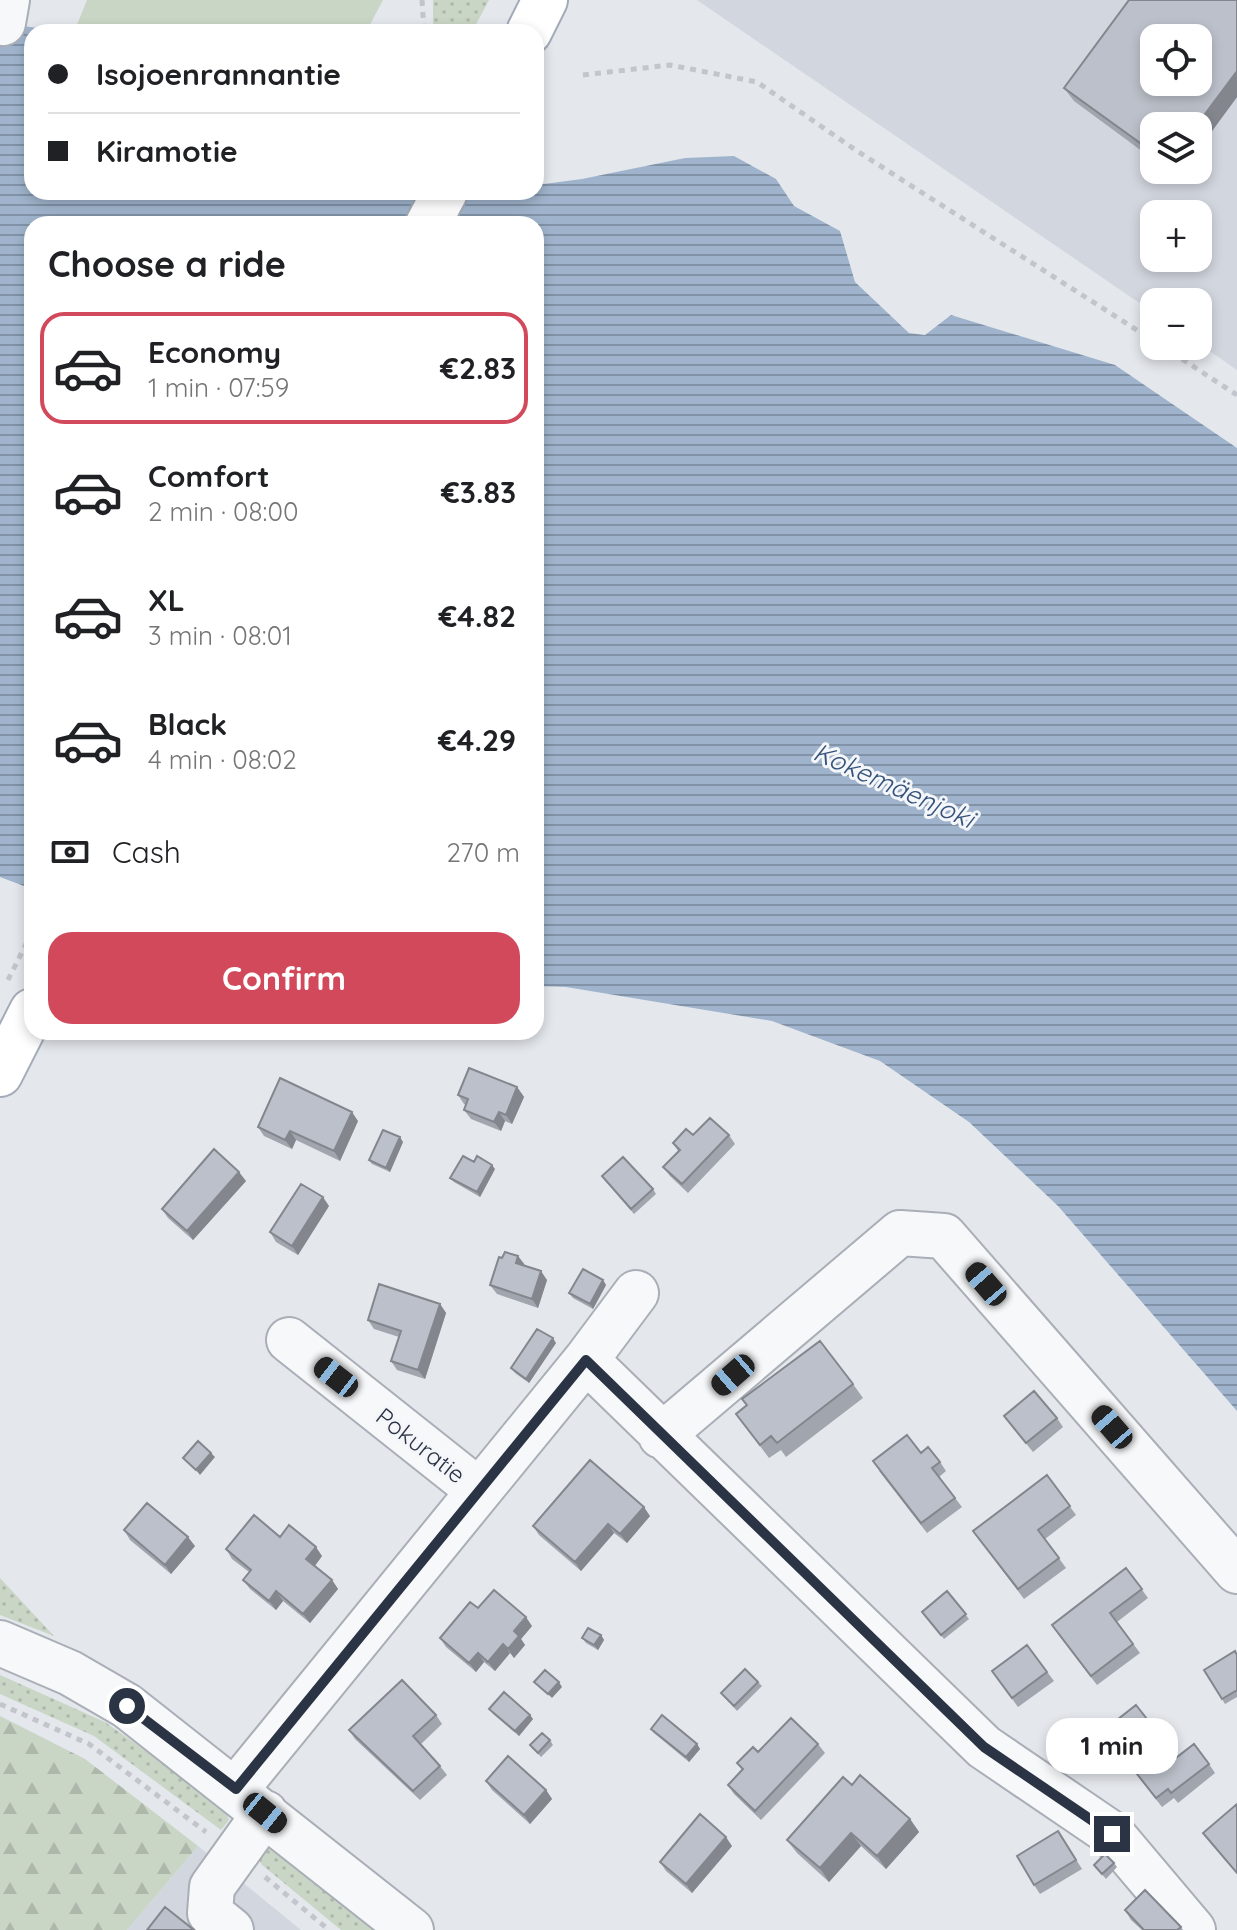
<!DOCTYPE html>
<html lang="en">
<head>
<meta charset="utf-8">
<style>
	body { margin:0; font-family:Quicksand,sans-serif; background:#f2f2f2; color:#202124; height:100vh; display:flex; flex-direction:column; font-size:30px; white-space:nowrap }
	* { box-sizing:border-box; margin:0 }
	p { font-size:26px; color:#757577 }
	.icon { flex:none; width:44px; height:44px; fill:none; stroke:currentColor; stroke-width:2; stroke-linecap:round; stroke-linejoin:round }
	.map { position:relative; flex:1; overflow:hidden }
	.panel { position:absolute; left:24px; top:216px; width:520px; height:824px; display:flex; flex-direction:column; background:#fff; border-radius:24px; box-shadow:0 4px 12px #0003 }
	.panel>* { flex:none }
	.guide { position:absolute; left:24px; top:24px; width:520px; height:176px; border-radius:24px; box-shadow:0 4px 12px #0003; display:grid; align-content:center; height:176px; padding:0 24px; background:#fff }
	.controls { position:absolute; left:1140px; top:24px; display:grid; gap:16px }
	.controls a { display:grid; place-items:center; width:72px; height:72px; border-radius:16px; background:#fff; box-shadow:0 4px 12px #0003; font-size:40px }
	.end { position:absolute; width:36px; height:36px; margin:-18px; border:10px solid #2b3445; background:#fff; box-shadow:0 0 0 4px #fff }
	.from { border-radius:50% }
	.bubble { position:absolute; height:56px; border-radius:24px; background:#fff; box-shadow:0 4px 12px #0003; font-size:26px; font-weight:800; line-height:56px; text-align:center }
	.car { position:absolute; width:24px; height:48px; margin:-24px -12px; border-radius:10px; box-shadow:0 0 6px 2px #0007; background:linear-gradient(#222 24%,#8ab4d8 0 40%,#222 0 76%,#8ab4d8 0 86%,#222 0) }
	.guide b { display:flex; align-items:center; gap:28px; height:76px; font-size:30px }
	.guide b+b { border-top:2px solid #e0e0e0 }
	.guide i { width:20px; height:20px; background:#202124 }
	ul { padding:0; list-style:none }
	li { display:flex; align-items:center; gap:24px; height:112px; margin:0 16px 12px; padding:0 8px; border:4px solid transparent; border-radius:24px }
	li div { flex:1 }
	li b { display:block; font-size:30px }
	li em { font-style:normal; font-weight:800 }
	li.active { border-color:#d1495b }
	li>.icon { width:72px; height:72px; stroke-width:1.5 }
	h2 { padding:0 24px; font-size:36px; line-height:96px }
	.pay { display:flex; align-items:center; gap:20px; height:88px; padding:0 24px; font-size:30px }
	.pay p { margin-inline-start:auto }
	.action { display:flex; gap:16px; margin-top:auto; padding:16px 24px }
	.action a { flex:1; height:92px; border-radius:24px; background:#d1495b; color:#fff; font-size:32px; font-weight:800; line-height:92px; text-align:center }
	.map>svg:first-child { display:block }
</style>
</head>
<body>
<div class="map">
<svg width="1237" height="1930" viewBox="0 0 1237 1930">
	<defs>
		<pattern id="grass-dots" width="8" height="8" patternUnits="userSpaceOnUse" patternTransform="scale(2)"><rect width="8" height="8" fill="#c9d6c5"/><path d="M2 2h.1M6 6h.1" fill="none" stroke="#adb8ab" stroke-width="1.8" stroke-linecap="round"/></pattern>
		<pattern id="forest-firs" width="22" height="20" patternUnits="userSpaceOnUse" patternTransform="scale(2)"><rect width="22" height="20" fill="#c9d6c5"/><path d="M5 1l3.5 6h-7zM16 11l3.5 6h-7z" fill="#adb8ab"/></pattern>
		<pattern id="water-rules" width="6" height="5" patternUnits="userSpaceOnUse" patternTransform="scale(2)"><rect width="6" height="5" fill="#9fb4cc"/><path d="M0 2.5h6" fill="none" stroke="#8293a7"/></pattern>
	</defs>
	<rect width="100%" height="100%" fill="#e4e7ec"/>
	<!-- built -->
	<path fill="#d2d6de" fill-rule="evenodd" d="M697,0H1237V370L1198,343V302H1154V313ZM1154,38H1198V82H1154ZM1154,126H1198V170H1154ZM1154,214H1198V258H1154Z
		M198,1846L301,1930H127Z"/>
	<!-- grass -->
	<path fill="url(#grass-dots)" d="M433,0H489L472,32H433Z
		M0,1578L54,1636L0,1615Z
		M0,1675L105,1722L224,1806L229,1820L221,1830L94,1736L0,1694Z
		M269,1844L374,1930H341L261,1864L259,1859Z"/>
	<!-- forest -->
	<path fill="url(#forest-firs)" d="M0,1716L85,1759L198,1846L127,1930H0Z"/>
	<!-- park -->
	<path fill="#c9d6c5" d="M87,0H383L366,32H74Z"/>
	<!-- water -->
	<path fill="url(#water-rules)" d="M0,23L68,32H32V192H536V185L582,179L685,158L734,156L776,179L794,206L840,231L855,282L909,333L925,335L951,315L1115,365L1237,448V1411L1058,1206L969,1122L880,1061L772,1021L566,987L536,986V224H32V889L0,877Z"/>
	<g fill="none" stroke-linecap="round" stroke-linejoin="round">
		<defs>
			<path id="minor" d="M3,23L7,0
				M289,1340L478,1490
				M586,1360L984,1747L1112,1834L1193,1930
				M661,1436L900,1233L944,1236L1237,1571
				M0,1643L70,1673L127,1706L411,1930
				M236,1789L586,1360L636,1293
				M231,1930L210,1913L212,1887L265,1813"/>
			<path id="major" d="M529,32L545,0
				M428,224L445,192
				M0,1074L32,1011"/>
		</defs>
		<!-- minor casing -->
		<use href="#minor" stroke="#a9aeb7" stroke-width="48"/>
		<!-- major casing -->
		<use href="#major" stroke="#a3abb8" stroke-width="48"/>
		<!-- path -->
		<path stroke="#c2c5cb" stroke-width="5" stroke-dasharray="6 6" stroke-linecap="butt" d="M422,0L424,32
			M583,75L670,65L757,82L857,151L1154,341
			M1162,346L1237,395
			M8,980L32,932
			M0,1704L89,1744L206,1832
			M265,1877L329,1930"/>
		<!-- minor -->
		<use href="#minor" stroke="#f7f8fa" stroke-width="44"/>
		<!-- major -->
		<use href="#major" stroke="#fff" stroke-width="44"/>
	</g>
	<!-- wall -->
	<path fill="#a1a5ae" d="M1237,0V97L1198,150V126H1154V160L1074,101L1064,88Z
		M517,1087L524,1097L512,1124L505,1121L501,1131L471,1119L464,1110L466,1105L464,1104L458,1095Z
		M358,1121L340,1161L296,1140L292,1149L264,1136L258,1127Z
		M693,1135H729L735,1144L688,1193L670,1176L663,1167L678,1151L673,1143Z
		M403,1142L390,1172L372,1164L369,1160Z
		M474,1162L495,1169L480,1197L454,1182L450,1178Z
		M602,1176L653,1189L656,1194L634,1214Z
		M246,1181L193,1240L168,1218L162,1209Z
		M329,1206L298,1255L276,1242L270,1232Z
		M525,1266L547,1280L538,1308L497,1294L490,1285Z
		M603,1280L606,1285L593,1309L573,1298L569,1293Z
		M440,1304L446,1313L425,1379L397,1370L391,1361L399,1337L374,1329L368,1320Z
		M556,1343L529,1383L515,1373L511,1368Z
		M853,1384L863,1398L786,1457L781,1450L769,1458L736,1414Z
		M1004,1416L1057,1418L1063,1427L1033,1452Z
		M921,1453L940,1462L946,1471L939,1477L962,1507L927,1533L879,1471Z
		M1047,1475L1076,1515L1045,1539L1066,1568L1024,1599L973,1531Z
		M650,1516L627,1543L614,1533L581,1571L539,1535L533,1526Z
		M124,1530L195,1546L171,1574L130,1540Z
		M280,1537L322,1556L315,1566L332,1580L338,1589L310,1623L283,1601L276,1610L250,1589L243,1580L249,1572L232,1559L226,1549Z
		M1126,1568L1148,1598L1117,1622L1140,1653L1097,1685L1058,1634Z
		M947,1591L969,1619L944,1639L925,1616Z
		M532,1626L521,1639L525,1645L514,1658L510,1653L495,1671L484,1662L476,1672L446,1647L440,1638Z
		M601,1635L604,1640L598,1650L586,1643L582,1638Z
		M1027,1645L1054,1681L1018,1707L992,1671Z
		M1237,1654V1697L1225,1704L1204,1670Z
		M758,1682L762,1686L737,1711L721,1693Z
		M489,1709L533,1719L519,1736L493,1714Z
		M436,1715L442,1724L420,1745L440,1766L447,1775L420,1800L355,1739L349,1730Z
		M651,1729L697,1744L700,1749L689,1762L654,1733Z
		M1103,1731L1177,1757L1209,1764L1215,1773L1178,1803L1174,1798L1162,1807Z
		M550,1740L553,1745L541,1757L530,1745Z
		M818,1744L825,1753L761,1820L734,1794L728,1785L742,1770L737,1763L758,1752Z
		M486,1781L546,1790L552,1799L530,1824L492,1790Z
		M852,1785L910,1819L919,1832L886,1869L861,1846L829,1882L797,1853L787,1840Z
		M1058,1831L1082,1869L1040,1894L1034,1885Z
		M732,1846L692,1893L666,1871L660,1862Z
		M1114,1863L1117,1867L1106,1879L1094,1865Z
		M1125,1910L1181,1927L1183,1930H1142L1131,1920Z"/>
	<!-- shaded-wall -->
	<path fill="#83868d" d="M1237,71V97L1198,150V126H1196Z
		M1173,170H1183L1178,177Z
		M517,1087L524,1097L512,1124L506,1115Z
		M352,1112L358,1121L340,1161L334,1151Z
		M499,1112L505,1121L501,1131L494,1122Z
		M290,1131L296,1140L292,1149L285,1140Z
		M400,1137L403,1142L390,1172L386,1168Z
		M492,1165L495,1169L480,1197L477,1192Z
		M239,1172L246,1181L193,1240L187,1231Z
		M323,1197L329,1206L298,1255L292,1246Z
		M518,1256L525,1265L516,1263Z
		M541,1271L547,1280L538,1308L532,1299Z
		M603,1280L606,1285L593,1309L590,1304Z
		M440,1304L446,1313L425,1379L418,1370Z
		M553,1338L556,1343L529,1383L526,1379Z
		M211,1453L215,1457L200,1475L196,1470Z
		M644,1507L650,1516L627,1543L620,1534Z
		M608,1524L614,1533L581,1571L575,1562Z
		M188,1537L195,1546L171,1574L165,1565Z
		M316,1547L322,1556L313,1568L306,1559Z
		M332,1580L338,1589L310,1623L303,1614Z
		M276,1591L283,1601L276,1610L269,1601Z
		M526,1617L532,1626L521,1639L525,1645L514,1658L508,1649L514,1631Z
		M601,1635L604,1640L598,1650L594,1645Z
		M503,1644L510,1653L495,1671L488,1662Z
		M478,1653L484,1662L476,1672L469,1663Z
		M559,1682L562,1687L552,1698L548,1694Z
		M530,1715L533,1719L519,1736L515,1731Z
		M697,1744L700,1749L689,1762L686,1757Z
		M546,1790L552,1799L530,1824L524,1815Z
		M910,1819L919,1832L886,1869L877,1856Z
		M851,1833L861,1846L829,1882L820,1868Z
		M726,1837L732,1846L692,1893L686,1884Z"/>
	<!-- building -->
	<path fill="#bbc0ca" stroke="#83868d" stroke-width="2" fill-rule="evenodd" d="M1129,0H1237V71L1196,126H1154V153L1064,88ZM1154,38H1198V82H1154Z
		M469,1068L517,1087L506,1115L499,1112L494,1122L464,1110L468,1099L458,1095Z
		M280,1078L352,1112L334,1151L290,1131L285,1140L258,1127Z
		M710,1118L729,1135L682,1184L663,1167L680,1150L673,1143L686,1129L693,1135Z
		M383,1130L400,1137L386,1168L369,1160Z
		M214,1149L239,1172L187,1231L162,1209Z
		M463,1156L474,1162L477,1156L492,1165L477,1192L450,1178Z
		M623,1157L653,1189L631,1209L602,1176Z
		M301,1184L323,1197L292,1246L270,1232Z
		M505,1252L518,1256L516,1263L541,1271L532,1299L490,1285L499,1257L502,1258Z
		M583,1269L603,1280L590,1304L569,1293Z
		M379,1284L440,1304L418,1370L391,1361L401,1331L368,1320Z
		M537,1329L553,1338L526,1379L511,1368Z
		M820,1341L853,1384L777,1443L771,1436L760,1445L736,1414L747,1405L742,1399Z
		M1034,1391L1057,1418L1026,1443L1004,1416Z
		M907,1435L921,1453L928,1447L940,1462L932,1468L955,1498L921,1523L873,1461Z
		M198,1441L211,1453L196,1470L183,1458Z
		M590,1460L644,1507L620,1534L608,1524L575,1562L533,1526Z
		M1047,1475L1070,1506L1038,1530L1059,1558L1018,1589L973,1531Z
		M147,1503L188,1537L165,1565L124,1530Z
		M254,1515L280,1537L289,1525L316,1547L306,1559L332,1580L303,1614L276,1591L269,1601L243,1580L251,1570L226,1549Z
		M1126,1568L1142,1589L1110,1613L1133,1644L1091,1676L1052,1625Z
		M494,1590L526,1617L514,1631L519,1636L508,1649L503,1644L488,1662L478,1653L469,1663L440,1638L470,1602L478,1608Z
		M947,1591L966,1614L941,1635L922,1612Z
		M588,1628L601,1635L594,1645L582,1638Z
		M1027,1645L1047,1672L1012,1698L992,1671Z
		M1235,1651L1237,1655V1690L1222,1699L1204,1670Z
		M745,1669L758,1682L734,1706L721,1693Z
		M545,1670L559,1682L548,1694L534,1682Z
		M402,1680L436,1715L413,1736L440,1766L413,1791L349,1730Z
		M504,1692L530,1715L515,1731L489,1709Z
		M1136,1705L1177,1757L1194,1744L1209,1764L1171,1793L1168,1789L1156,1798L1103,1731Z
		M662,1715L697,1744L686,1757L651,1729Z
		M791,1718L818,1744L755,1811L728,1785L743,1769L737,1763L753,1747L758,1752Z
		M542,1733L550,1740L538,1753L530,1745Z
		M508,1756L546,1790L524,1815L486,1781Z
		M860,1775L910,1819L877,1856L851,1833L820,1868L787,1840L843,1777L852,1785Z
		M1237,1804V1873L1203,1833Z
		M700,1814L726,1837L686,1884L660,1862Z
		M1058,1831L1076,1860L1034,1885L1017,1856Z
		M1105,1854L1114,1863L1102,1874L1094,1865Z
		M1145,1890L1181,1927L1177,1930H1144L1125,1910Z
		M165,1907L194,1930H147Z"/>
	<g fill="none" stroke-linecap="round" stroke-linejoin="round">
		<!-- route -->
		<path stroke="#2b3445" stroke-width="10" d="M127,1706L236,1789L586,1360L984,1747L1112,1834"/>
	</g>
	<g text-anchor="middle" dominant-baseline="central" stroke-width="6" stroke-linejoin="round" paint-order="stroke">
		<!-- street labels -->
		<g font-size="24" fill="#2b3445" stroke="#f4f6f9">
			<text transform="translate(421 1445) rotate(38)">Pokuratie</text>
		</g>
		<!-- water labels -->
		<g font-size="26" font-style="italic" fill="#34527a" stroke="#f4f6f9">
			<text transform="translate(894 785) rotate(24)">Kokemäenjoki</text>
		</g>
	</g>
</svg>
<div class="controls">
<a><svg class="icon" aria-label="locate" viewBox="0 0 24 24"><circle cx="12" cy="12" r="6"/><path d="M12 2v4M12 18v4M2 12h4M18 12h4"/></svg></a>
<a><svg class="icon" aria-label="layers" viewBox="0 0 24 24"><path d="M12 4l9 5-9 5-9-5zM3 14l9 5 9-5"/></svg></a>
<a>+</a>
<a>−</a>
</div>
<i class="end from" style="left:127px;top:1706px"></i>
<i class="end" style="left:1112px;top:1834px"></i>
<div class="bubble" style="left:1046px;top:1718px;width:132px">1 min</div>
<i class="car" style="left:986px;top:1284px;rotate:319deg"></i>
<i class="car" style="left:733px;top:1375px;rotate:229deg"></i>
<i class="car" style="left:336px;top:1377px;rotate:308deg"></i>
<i class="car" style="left:1112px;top:1427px;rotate:319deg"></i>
<i class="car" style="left:265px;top:1813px;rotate:129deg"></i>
<div class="guide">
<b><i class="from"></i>Isojoenrannantie</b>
<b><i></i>Kiramotie</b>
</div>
<section class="panel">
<h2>Choose a ride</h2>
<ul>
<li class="active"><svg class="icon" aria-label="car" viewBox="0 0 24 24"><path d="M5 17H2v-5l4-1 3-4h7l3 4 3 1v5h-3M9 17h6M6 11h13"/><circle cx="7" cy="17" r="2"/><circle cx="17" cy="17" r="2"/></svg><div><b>Economy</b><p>1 min · 07:59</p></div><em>€2.83</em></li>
<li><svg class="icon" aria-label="car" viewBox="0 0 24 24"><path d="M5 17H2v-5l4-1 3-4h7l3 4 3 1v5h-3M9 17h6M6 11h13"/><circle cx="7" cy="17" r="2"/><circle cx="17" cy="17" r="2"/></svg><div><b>Comfort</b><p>2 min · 08:00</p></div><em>€3.83</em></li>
<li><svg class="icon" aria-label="car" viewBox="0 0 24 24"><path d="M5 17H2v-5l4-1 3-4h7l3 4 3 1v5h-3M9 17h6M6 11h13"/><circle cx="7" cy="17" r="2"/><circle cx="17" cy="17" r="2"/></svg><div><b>XL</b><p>3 min · 08:01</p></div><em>€4.82</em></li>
<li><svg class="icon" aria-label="car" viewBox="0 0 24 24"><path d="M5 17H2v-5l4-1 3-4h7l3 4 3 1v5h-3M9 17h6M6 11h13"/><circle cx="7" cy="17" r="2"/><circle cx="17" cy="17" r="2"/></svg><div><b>Black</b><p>4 min · 08:02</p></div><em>€4.29</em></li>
</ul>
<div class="pay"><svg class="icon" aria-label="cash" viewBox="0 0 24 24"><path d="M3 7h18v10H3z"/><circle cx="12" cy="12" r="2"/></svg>Cash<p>270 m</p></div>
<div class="action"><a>Confirm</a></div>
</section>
</div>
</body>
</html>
